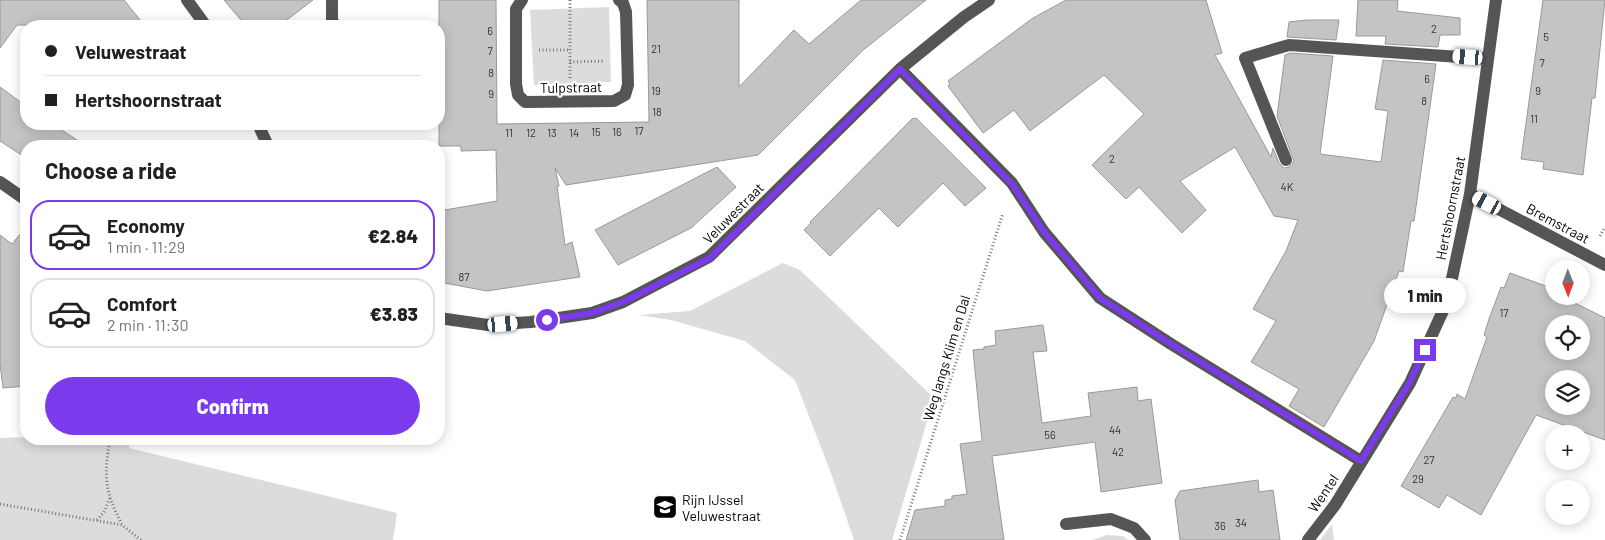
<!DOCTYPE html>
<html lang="en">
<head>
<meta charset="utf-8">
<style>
	body { margin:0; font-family:Barlow,sans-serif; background:#f6f6f6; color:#202124; height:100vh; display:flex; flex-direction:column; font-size:19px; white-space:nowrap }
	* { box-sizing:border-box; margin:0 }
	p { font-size:16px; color:#757577 }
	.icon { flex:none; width:28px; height:28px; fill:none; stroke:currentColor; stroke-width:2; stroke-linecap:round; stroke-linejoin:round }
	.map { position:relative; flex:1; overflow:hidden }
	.drawer { position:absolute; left:20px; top:140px; width:425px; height:305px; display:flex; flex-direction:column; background:#fff; border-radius:20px; box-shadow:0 2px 12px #0003 }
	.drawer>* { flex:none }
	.hud { position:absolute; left:20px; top:20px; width:425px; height:110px; border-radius:20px; box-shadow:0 2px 12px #0003; display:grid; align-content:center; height:110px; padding:0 25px; background:#fff }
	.needle { width:32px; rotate:179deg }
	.tools { position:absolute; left:1545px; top:260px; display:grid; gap:10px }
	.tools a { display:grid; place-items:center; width:45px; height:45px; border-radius:50%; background:#fff; box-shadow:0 2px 12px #0003; font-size:25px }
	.end { position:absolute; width:22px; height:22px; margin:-11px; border:6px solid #7c3aed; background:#fff; box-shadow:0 0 0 2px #fff }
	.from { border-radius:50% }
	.bubble { position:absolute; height:35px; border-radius:18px; background:#fff; box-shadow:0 2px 12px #0003; font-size:16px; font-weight:800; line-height:35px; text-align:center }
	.car { position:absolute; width:15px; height:30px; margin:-15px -8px; border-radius:6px; box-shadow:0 0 4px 1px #0007; background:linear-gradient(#fff 24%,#345 0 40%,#fff 0 76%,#345 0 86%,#fff 0) }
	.hud b { display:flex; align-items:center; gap:18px; height:48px; font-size:19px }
	.hud b+b { border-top:1px solid #e0e0e0 }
	.hud i { width:12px; height:12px; background:#202124 }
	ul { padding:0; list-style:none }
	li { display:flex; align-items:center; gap:15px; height:70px; margin:0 10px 8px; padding:0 15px; border:2px solid #e0e0e0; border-radius:20px }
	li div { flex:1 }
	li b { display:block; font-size:19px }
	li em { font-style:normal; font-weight:800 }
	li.selected { border-color:#7c3aed }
	li>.icon { width:45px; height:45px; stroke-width:1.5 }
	h2 { padding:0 25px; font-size:22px; line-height:60px }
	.cta { display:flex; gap:10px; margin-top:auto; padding:10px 25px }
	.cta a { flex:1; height:58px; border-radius:30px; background:#7c3aed; color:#fff; font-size:20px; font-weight:800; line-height:58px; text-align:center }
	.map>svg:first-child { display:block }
</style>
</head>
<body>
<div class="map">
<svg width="1605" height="540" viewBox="0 0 1605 540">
	<rect width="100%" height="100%" fill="#fff"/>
	<!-- green -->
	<path fill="#dcdcdc" d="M609,7L611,82L534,85L530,10Z
		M783,263L800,270L934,398L892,540H854L832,476L795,380L745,341L671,320L639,315L690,311Z
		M26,437V439H130L129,448L397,513L393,540H0V438Z
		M1332,524L1334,540H1320Z
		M1107,535L1123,536L1128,540H1092Z"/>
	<!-- building -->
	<path fill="#c4c4c4" stroke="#999" fill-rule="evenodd" d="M0,0H124L145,26L17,25L0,48Z
		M224,0H313L279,26H246Z
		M439,0H496L497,124L649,122L647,0H739V87L794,30L809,44L861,0H926L862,51L758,155L566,185L555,168L559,186H557L565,245L572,242L580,277L487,291L439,282V211L497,201L496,150L461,151V146H439Z
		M1066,0H1206L1222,53L1215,55L1271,157L1273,148L1279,163L1284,168L1289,167L1294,161L1277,116L1285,55L1290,53L1333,56L1320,154L1381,162L1388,111L1375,109L1383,60L1436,64L1414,221H1411L1403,272L1399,271L1374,341L1324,427L1289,406L1299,389L1251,362L1276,321L1253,309L1286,251L1298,220L1274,216L1235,147L1180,181L1206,210L1182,233L1139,187L1126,199L1092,165L1144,114L1104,75L1030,131L1014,110L983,133L948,86L950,84L948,81L1010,35L1033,18Z
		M1358,0H1398L1397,11L1460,18V35H1440L1438,47L1385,44L1386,36H1356Z
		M1543,0H1605L1595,98H1592L1583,175L1543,169L1544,162L1521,159Z
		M1307,20H1339L1336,40L1287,37L1289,22Z
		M0,87L26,106V124H53L86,146H26V158L0,141Z
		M913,118L914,119L916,118L986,188L965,206L943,183L898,227L879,208L830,256L804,230L811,223L810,222Z
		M717,167L736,187L691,228L618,265L595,230Z
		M26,227V386L3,388L0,364V235L12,244Z
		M1510,273L1554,289V296H1561L1605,318V440L1536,415L1481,515L1447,495L1439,508L1401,486L1453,397L1456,398L1457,394L1465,399L1487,337L1484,335L1489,319L1501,287L1504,288ZM1554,324H1581V351H1554ZM1554,379H1581V406H1554Z
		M1043,325L1047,351L1033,352L1042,423L1091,416L1088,393L1137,387L1138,401L1151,399L1162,483L1101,492L1095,442L992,456L1004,540H906L915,510L945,506V500L952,499V496L967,494L960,444L982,441L973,350L984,349V347L996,345L995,331Z
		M1258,480L1259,492L1273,490L1280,540H1180L1175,500L1180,491Z"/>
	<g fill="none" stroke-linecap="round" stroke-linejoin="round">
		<!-- path -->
		<path stroke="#777" stroke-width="3" stroke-dasharray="1 2.5" stroke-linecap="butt" d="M570,0V79
			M539,50H570
			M570,62L604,61
			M1600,236L1605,227
			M110,439C104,475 104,492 122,524
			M0,504L122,525L141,540
			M97,520L104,512L110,497
			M900,540L1003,213"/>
		<!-- minor -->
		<path stroke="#555" stroke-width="12" d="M187,0L206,26
			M332,0V20L335,26
			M522,0L516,9V84L518,95L525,102L614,101L625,95L628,85L626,12L623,3L619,0
			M900,69L1012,183L1044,232L1100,298L1171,344L1361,461
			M258,124L268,146
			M1286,160L1245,58L1289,45L1488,59
			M0,182L26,200
			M1470,194L1605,265
			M439,318L488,325L531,322L592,313L623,302L709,257L900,69L964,17L989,0
			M1066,524L1111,519L1134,528L1145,540
			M1308,540L1335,505L1410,383L1447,302L1470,194L1496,0"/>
	</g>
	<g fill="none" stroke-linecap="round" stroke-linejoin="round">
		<!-- route -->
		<path stroke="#7c3aed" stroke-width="6" d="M547,320L592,313L623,302L710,258L900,69L1012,184L1044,232L1100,298L1171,344L1361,461L1410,382L1425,350"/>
	</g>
	<!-- icons -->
	<defs>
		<symbol id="university-square" viewBox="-11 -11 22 22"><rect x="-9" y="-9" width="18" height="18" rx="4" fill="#000" stroke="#fff"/><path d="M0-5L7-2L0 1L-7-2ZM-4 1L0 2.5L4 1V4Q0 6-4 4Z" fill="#fff"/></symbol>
	</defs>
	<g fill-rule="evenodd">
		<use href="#university-square" x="651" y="493" width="28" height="28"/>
	</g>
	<g text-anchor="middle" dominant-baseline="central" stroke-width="4.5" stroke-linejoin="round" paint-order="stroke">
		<!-- number labels -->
		<g font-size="11" fill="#313131">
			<text x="1434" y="28">2</text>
			<text x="490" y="30">6</text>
			<text x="1546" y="36">5</text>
			<text x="656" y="48">21</text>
			<text x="490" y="50">7</text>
			<text x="1542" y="62">7</text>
			<text x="491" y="72">8</text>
			<text x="1427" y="78">6</text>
			<text x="656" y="90">19</text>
			<text x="1538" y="90">9</text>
			<text x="491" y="93">9</text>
			<text x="1424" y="100">8</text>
			<text x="657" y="111">18</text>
			<text x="1534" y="118">11</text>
			<text x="639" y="130">17</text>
			<text x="596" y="131">15</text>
			<text x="617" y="131">16</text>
			<text x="509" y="132">11</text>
			<text x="531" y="132">12</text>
			<text x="552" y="132">13</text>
			<text x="574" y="132">14</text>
			<text x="1112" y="158">2</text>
			<text x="1287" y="186">4K</text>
			<text x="464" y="276">87</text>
			<text x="1504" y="312">17</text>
			<text x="1115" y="429">44</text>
			<text x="1050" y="434">56</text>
			<text x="1118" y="451">42</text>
			<text x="1429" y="459">27</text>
			<text x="1418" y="478">29</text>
			<text x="1241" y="522">34</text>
			<text x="1220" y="525">36</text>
		</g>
		<!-- street labels -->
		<g font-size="14" fill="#000" stroke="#fff">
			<text transform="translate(571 87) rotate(-1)">Tulpstraat</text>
			<text transform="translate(1450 208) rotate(-79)">Hertshoornstraat</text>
			<text transform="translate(733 213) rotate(-45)">Veluwestraat</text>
			<text transform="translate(1558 223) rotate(28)">Bremstraat</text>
			<text transform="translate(946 358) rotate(-73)">Weg langs Klim en Dal</text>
			<text transform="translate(1323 493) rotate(-56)">Wentel</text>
		</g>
		<!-- poi labels -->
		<g font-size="14" fill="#000" stroke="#fff" text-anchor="start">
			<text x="682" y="499">Rijn IJssel<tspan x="682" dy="16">Veluwestraat</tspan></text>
		</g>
	</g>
</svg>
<div class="tools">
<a><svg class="needle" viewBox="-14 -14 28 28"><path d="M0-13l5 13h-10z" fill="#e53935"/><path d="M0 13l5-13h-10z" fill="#757577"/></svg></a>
<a><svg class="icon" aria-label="locate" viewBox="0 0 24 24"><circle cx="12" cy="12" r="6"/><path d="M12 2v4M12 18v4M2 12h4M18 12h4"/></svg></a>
<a><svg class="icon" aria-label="layers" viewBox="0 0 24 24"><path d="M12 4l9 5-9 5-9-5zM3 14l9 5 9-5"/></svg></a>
<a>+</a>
<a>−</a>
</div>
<i class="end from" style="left:547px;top:320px"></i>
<i class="end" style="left:1425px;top:350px"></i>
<div class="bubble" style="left:1384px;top:278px;width:82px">1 min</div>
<i class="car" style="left:1468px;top:57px;rotate:274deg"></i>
<i class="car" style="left:1487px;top:203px;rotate:298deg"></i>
<i class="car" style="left:503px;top:324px;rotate:85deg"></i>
<div class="hud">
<b><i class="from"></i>Veluwestraat</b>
<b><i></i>Hertshoornstraat</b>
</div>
<section class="drawer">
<h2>Choose a ride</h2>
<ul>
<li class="selected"><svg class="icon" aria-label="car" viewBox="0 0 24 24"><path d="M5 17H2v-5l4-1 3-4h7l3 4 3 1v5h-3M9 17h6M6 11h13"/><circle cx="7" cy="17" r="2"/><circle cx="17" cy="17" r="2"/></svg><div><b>Economy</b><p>1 min · 11:29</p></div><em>€2.84</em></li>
<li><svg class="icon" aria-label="car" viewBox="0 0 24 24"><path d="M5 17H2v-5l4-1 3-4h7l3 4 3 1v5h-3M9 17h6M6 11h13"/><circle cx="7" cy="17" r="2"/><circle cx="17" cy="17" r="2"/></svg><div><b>Comfort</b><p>2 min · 11:30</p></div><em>€3.83</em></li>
</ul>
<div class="cta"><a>Confirm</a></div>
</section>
</div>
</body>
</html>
